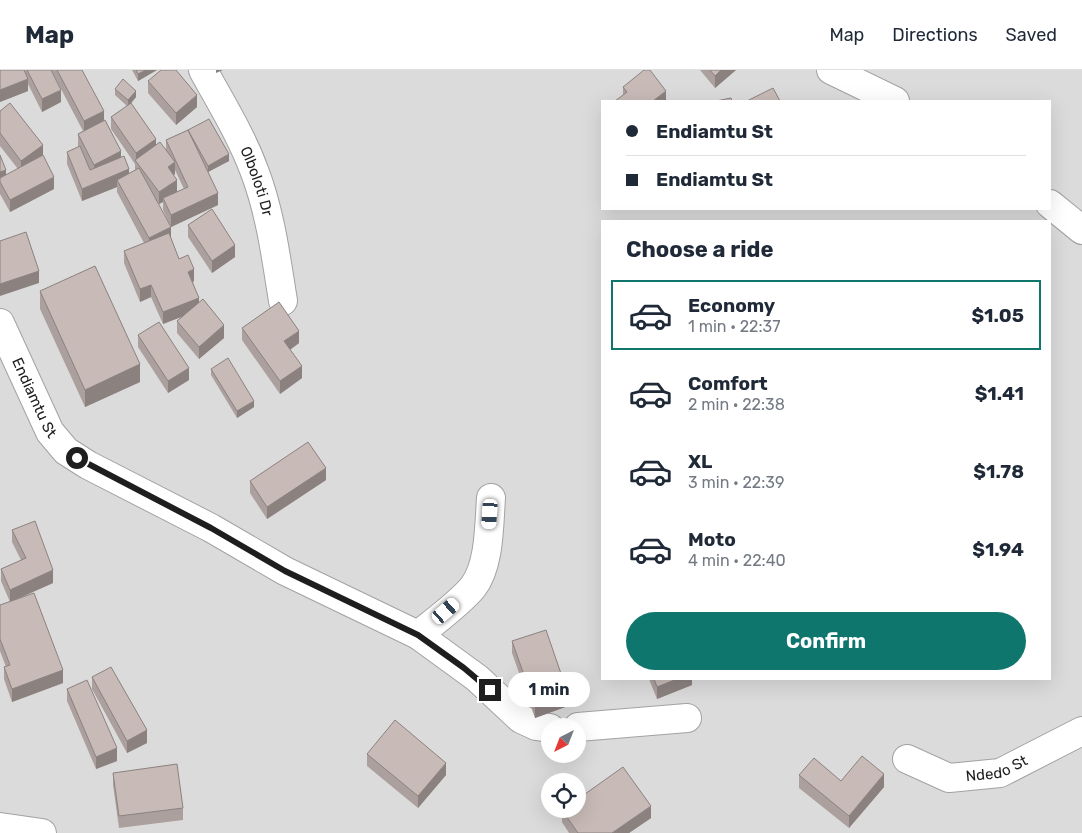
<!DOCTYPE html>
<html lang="en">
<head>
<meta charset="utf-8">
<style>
	body { margin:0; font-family:Rubik,sans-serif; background:#f6f6f7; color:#1f2937; height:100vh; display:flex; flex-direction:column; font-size:19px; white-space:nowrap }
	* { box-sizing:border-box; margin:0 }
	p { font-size:16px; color:#747a83 }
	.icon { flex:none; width:28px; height:28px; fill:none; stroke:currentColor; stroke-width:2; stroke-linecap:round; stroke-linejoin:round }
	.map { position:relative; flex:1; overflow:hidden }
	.drawer { position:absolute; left:601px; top:150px; width:450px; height:460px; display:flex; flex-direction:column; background:#fff; border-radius:0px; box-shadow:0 5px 20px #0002 }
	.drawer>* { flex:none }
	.top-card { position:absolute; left:601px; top:30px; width:450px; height:110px; border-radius:0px; box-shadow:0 5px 20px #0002; display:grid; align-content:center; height:110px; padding:0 25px; background:#fff }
	.needle { width:32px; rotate:222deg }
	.tools { position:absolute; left:541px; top:648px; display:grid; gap:10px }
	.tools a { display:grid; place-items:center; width:45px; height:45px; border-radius:50%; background:#fff; box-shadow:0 5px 20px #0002; font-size:25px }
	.end { position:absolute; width:22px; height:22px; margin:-11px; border:6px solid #1e1e1e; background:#fff; box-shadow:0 0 0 2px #fff }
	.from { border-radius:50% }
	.bubble { position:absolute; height:35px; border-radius:18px; background:#fff; box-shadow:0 5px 20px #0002; font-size:16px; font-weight:700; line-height:35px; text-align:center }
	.car { position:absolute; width:15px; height:30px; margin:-15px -8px; border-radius:6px; box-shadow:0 0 4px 1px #0007; background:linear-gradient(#fff 24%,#345 0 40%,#fff 0 76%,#345 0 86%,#fff 0) }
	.top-card b { display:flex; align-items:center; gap:18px; height:48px; font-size:19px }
	.top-card b+b { border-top:1px solid #e0e1e3 }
	.top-card i { width:12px; height:12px; background:#1f2937 }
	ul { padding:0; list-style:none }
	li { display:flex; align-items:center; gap:15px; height:70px; margin:0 10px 8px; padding:0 15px; border:2px solid transparent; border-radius:0px }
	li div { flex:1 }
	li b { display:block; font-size:19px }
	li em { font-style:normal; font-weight:700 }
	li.selected { border-color:#0f766e }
	li>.icon { width:45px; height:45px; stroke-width:1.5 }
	h2 { padding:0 25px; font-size:22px; line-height:60px }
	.cta { display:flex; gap:10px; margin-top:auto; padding:10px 25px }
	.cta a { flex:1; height:58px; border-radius:30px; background:#0f766e; color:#fff; font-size:20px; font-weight:700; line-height:58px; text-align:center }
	header { display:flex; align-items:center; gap:30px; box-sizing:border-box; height:70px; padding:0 25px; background:#fff; border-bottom:1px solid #e0e1e3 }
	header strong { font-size:24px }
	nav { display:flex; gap:28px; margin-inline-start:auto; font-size:18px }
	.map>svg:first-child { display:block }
</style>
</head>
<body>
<header>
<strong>Map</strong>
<nav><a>Map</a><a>Directions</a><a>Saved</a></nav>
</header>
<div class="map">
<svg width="1082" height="763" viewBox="0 0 1082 763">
	<rect width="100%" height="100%" fill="#efe9e4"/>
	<!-- residential -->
	<path fill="#dcdbdb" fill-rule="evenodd" d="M0,0H1082V763H0ZM602,31H1050V139H602ZM602,151H1050V609H602ZM550,656H578V684H550ZM550,711H578V739H550Z"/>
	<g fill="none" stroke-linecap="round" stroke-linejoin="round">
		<defs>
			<g id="minor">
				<path id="s1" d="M203,0C221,33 241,65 254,100C270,141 276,187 283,231"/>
				<path d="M831,0L895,31"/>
				<path d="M1050,134L1082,160"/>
				<path id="s2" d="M0,253L50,362L66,381L88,395L211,458L285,501L418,565L477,608L521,649L536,656L550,658"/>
				<path d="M418,565C434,552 461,532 473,517C490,495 489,454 491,428"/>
				<path d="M578,657L687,648"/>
				<path id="s3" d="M907,689L949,708L1000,703L1082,661"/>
				<path d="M0,757L42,763"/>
			</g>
		</defs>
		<!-- minor casing -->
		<use href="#minor" stroke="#a2a2a2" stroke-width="30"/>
		<!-- minor -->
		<use href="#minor" stroke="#fff" stroke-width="28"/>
	</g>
	<!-- wall -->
	<path fill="#aba09d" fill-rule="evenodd" d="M0,0H51L61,32L42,42L28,14V21L0,32Z
		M51,0H82L104,51L121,88L129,103L135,100V94L111,59V47L127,36L115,25V19L136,27L131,33L156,75L166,80V70L188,60L229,91L208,102L218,135L171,157L163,140V132L159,134L157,131L179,189L194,211L193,212L199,232L224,268L199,289L177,263V251L181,247L163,254L151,227L140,232L124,193V181L144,173L117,122V117L82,131L67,94V82L78,77V64L83,61ZM175,100L184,119L177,122L174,105L175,104Z
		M132,0H157L138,11Z
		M700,0H736L715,18Z
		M148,11L197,37L176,55L148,23Z
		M623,17L666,31L623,26Z
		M0,41L43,85L54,119L10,142L0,124V85L6,105L18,99L0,76Z
		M188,155L235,187L212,203L188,167Z
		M40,221L140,312L85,337L40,239Z
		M242,258L299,273L290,280L302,308L280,324L242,270Z
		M138,265L189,310L168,323L138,277Z
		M211,299L254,337L237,348L211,305Z
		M326,410L267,449L250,423V411Z
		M12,460L53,513L13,531L63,613L12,632L4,609V597H6L0,581V535L10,532L1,511V499L21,490L12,472Z
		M512,571L568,636L535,648L512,583Z
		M92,607L147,673L127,683L92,619Z
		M649,609H692V615L657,629Z
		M67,619L117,691L96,699L67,631Z
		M367,684L446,705L418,738L367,696Z
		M113,703L183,738V750L119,758L113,715Z
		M799,705L841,711L884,717L849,758L799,718Z
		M562,740L651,748L629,763H569L562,752Z"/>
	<!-- shaded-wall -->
	<path fill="#8b8280" d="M146,0H157L138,11V4Z
		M216,0H223L216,3Z
		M721,0H736L715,18V6Z
		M28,9V21L0,32V20Z
		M61,20V32L42,42V29Z
		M136,21V27L128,37V30Z
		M666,21V31H653Z
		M197,25V37L176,55V43Z
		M104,41V53L84,63V51Z
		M156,69V81L136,91V83Z
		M43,75V87L21,103V91Z
		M121,81V93L94,107V95Z
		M229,84V91L208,102V96Z
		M175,92V104L168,109V97Z
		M129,99V112L117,110V117L82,131V119Z
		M6,100V106L0,108V102Z
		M54,107V119L10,142V130Z
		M177,110V122L163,128V132L159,134V122Z
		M218,123V135L171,157V145Z
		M171,157V169L149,181V168Z
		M235,175V187L212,203V191Z
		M194,199V211L188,214V202Z
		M39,201V213L0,226V214Z
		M151,215V227L140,232V219Z
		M199,228V240L163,254V242Z
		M224,255V268L199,289V277Z
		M299,261V273L284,284V271Z
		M140,294V312L85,337V320Z
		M302,296V308L280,324V311Z
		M189,298V310L168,323V311Z
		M254,331V337L237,348V341Z
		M326,398V410L267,449V437Z
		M53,500V513L10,532V520Z
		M63,600V613L12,632V619Z
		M677,609H692V615L657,629V617Z
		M568,624V636L535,648V636Z
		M147,660V673L127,683V671Z
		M117,678V691L96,699V687Z
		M446,693V705L418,738V726Z
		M884,704V717L849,758V746Z
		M651,736V748L629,763H612Z"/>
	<!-- building -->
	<path fill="#c7bab7" stroke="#8b8280" d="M0,0H24L28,9L0,20Z
		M27,0H51L61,20L42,29Z
		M57,0H82L104,41L84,51Z
		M136,0H146L138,4Z
		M161,0H176L197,25L176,43L148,11Z
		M644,0H650L666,21L653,31H615L627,22L623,17Z
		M710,0H721L715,6Z
		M123,9L136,21L128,30L115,19Z
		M773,18L780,31H747Z
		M731,28L732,31H716Z
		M10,33L43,75L21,91L0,63V41Z
		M131,33L156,69L136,83L111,47Z
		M209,49L229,84L208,96L188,60Z
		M105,50L121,81L94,95L78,64Z
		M188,60L218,123L171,145L163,128L188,117L166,70Z
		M160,72L175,92L168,97L177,110L159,122L135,90Z
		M80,76L90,100L124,86L129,99L82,119L67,82Z
		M0,85L6,100L0,102Z
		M43,85L54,107L10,130L0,112V108Z
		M139,98L171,157L149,168L117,110Z
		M212,139L235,175L212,191L188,155Z
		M26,162L39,201L0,214V171Z
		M169,163L179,189L188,185L194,199L188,202L199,228L163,242L151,215L140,219L124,181Z
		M95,196L140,294L85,320L40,221Z
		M203,229L224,255L199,277L177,251Z
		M279,232L299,261L284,271L302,296L280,311L242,258Z
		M159,252L189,298L168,311L138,265Z
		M228,288L254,331L237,341L211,299Z
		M308,372L326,398L267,437L250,411Z
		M35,451L53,500L10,520L1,499L26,488L12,460Z
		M34,523L63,600L12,619L4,597L10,595L0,569V535Z
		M546,560L568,624L535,636L512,571Z
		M111,597L147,660L127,671L92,607Z
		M654,609H677L657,617Z
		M87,610L117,678L96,687L67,619Z
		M395,650L446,693L418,726L367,684Z
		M862,686L884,704L849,746L799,705L814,688L841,711Z
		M177,694L183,738L119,746L113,703Z
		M623,697L651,736L612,763H578L562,740L564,739H578V729Z"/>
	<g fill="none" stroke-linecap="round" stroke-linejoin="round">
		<!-- route -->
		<path stroke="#1e1e1e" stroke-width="6" d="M77,388L211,458L285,501L418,565L464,598L490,620"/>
	</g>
	<g text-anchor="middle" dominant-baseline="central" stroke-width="4" stroke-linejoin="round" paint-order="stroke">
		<!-- street labels -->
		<g font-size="15" fill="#1e1e1e" stroke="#fff">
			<text stroke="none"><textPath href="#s1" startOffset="124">Olboloti Dr</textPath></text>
			<text stroke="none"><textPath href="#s2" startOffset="82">Endiamtu St</textPath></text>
			<text stroke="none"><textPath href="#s3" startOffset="95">Ndedo St</textPath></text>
		</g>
	</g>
</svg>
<div class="tools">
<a><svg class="needle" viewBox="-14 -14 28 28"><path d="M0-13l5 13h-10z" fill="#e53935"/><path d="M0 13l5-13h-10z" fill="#747a83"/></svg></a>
<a><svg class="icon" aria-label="locate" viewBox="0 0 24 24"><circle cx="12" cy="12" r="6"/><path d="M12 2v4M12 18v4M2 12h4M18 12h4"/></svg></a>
</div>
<i class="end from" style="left:77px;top:388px"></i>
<i class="end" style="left:490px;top:620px"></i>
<div class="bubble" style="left:508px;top:602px;width:82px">1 min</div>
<i class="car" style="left:490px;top:444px;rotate:184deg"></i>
<i class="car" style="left:446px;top:541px;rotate:49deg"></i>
<div class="top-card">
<b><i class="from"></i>Endiamtu St</b>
<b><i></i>Endiamtu St</b>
</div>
<section class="drawer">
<h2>Choose a ride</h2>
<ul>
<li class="selected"><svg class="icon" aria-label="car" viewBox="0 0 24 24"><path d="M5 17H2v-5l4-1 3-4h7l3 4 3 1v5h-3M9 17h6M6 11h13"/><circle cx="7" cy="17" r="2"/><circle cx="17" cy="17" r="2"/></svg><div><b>Economy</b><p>1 min · 22:37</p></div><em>$1.05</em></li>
<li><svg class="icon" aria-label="car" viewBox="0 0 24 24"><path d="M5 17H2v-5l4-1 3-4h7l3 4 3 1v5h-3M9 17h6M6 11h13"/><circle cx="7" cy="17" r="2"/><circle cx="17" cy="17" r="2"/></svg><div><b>Comfort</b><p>2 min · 22:38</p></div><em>$1.41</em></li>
<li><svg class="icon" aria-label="car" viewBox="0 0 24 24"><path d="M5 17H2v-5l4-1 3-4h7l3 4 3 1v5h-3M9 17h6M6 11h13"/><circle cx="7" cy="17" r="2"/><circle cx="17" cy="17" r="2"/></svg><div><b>XL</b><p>3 min · 22:39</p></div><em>$1.78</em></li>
<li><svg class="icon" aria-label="car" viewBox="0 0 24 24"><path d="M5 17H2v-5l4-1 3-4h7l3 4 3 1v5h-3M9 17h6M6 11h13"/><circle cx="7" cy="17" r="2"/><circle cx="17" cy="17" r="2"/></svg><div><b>Moto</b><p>4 min · 22:40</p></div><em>$1.94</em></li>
</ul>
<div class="cta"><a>Confirm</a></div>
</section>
</div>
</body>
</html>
